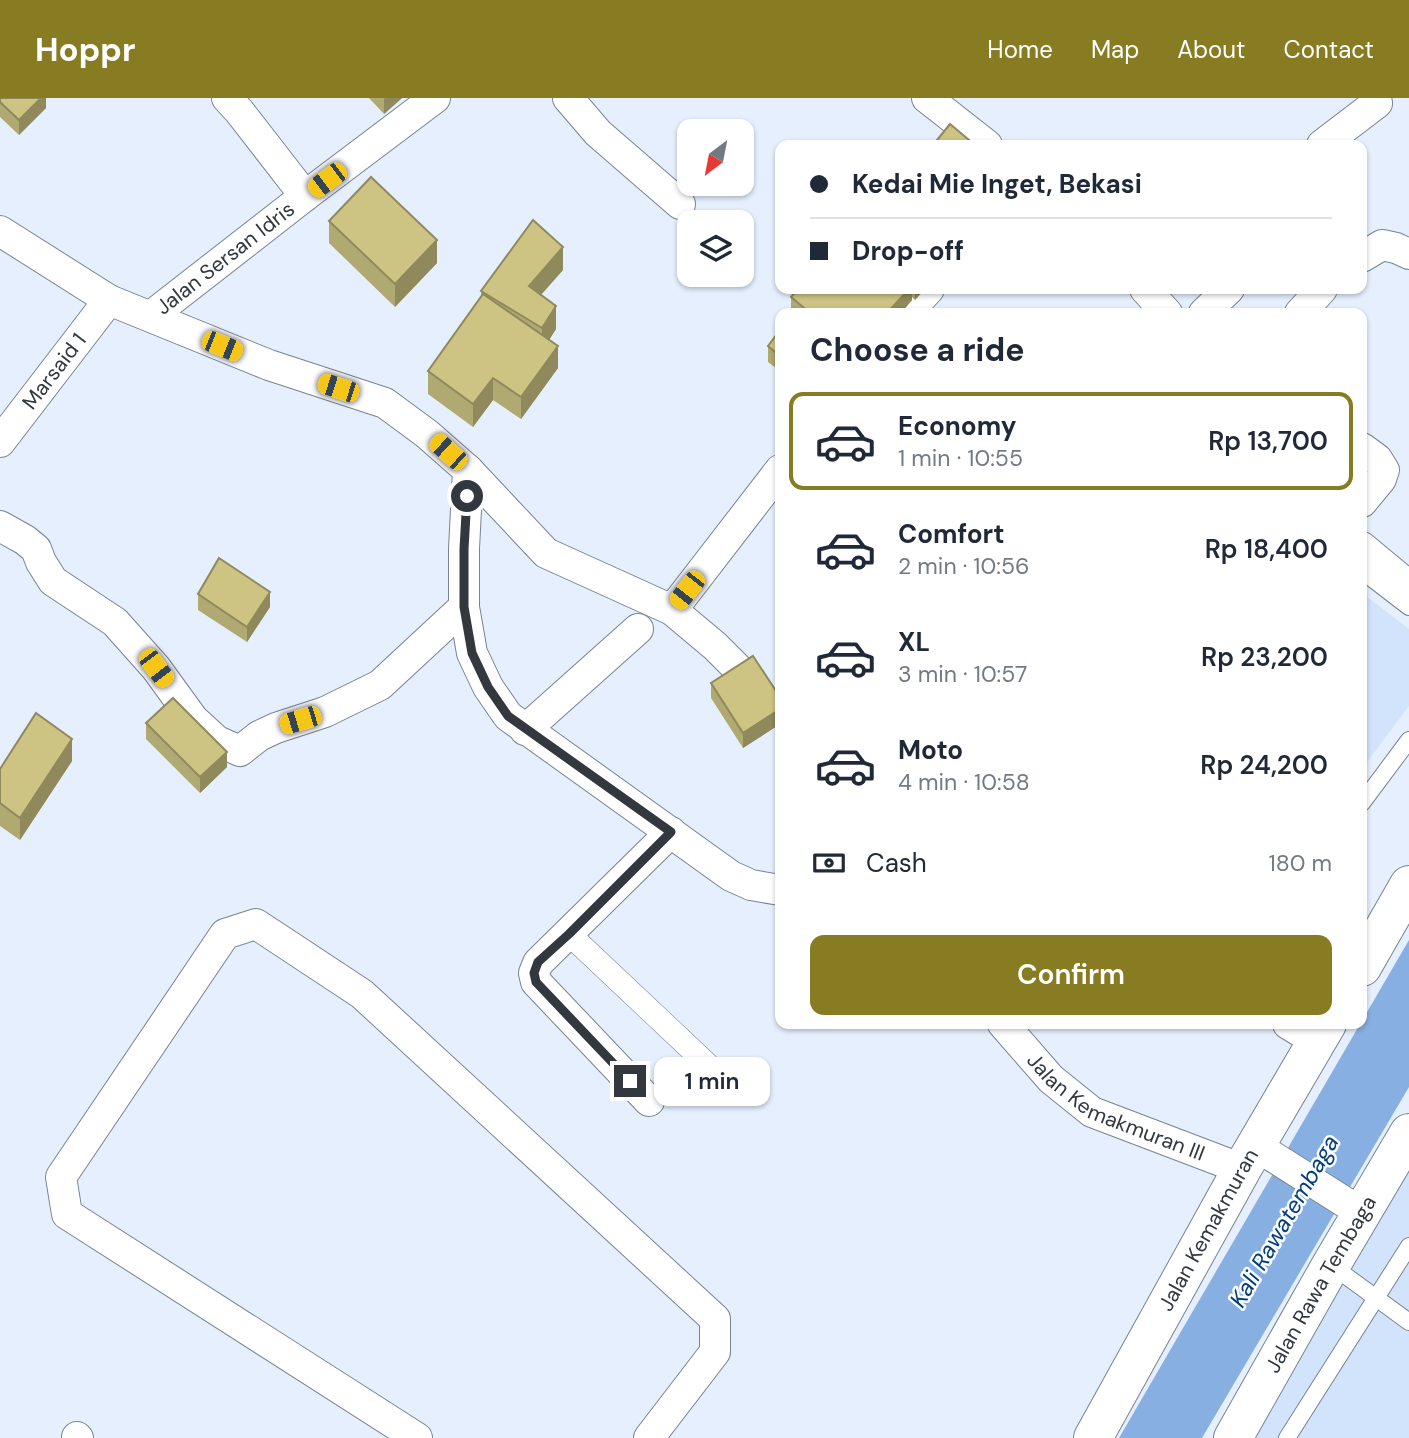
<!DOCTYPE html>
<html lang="en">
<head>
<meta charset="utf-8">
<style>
	body { margin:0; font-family:"DM Sans",sans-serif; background:#f2f2f3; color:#1f2937; height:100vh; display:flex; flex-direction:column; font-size:26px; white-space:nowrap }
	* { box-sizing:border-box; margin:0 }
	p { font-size:23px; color:#747a83 }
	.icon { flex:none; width:38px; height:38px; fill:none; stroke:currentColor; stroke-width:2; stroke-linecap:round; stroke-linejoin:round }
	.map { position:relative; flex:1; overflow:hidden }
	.side { position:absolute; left:775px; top:210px; width:592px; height:721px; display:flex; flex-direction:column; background:#fff; border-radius:14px; box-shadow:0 2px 5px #0004 }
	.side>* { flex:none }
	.guide { position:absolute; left:775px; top:42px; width:592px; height:154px; border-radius:14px; box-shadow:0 2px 5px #0004; display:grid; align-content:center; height:154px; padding:0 35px; background:#fff }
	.needle { width:46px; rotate:212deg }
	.buttons { position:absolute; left:677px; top:21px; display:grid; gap:14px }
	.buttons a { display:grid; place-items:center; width:77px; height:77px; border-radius:14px; background:#fff; box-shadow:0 2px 5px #0004; font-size:35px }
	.end { position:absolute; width:32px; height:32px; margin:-16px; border:9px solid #33383f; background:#fff; box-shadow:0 0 0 4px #fff }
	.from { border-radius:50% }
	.bubble { position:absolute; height:49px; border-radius:14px; background:#fff; box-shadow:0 2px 5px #0004; font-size:23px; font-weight:600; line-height:49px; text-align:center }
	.car { position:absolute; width:21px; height:42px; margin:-21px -10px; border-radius:9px; box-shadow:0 0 5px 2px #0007; background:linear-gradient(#f5c518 24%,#345 0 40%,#f5c518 0 76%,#345 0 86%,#f5c518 0) }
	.guide b { display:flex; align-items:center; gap:24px; height:66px; font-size:26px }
	.guide b+b { border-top:2px solid #e0e1e3 }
	.guide i { width:18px; height:18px; background:#1f2937 }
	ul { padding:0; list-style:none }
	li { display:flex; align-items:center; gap:21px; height:98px; margin:0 14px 10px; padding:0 21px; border:4px solid transparent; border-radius:14px }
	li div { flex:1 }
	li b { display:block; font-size:26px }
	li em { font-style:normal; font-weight:600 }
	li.current { border-color:#877c22 }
	li>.icon { width:63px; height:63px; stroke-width:1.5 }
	h2 { padding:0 35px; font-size:32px; line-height:84px }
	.pay { display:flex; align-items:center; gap:18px; height:77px; padding:0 35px; font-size:26px }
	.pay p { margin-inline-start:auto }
	.cta { display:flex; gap:14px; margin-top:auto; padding:14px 35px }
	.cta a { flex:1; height:80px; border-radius:14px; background:#877c22; color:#fff; font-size:28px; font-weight:600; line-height:80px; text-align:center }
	header { display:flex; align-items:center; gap:42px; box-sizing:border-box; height:98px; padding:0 35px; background:#877c22; color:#fff }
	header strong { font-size:33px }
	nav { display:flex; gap:38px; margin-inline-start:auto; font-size:24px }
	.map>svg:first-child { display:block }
</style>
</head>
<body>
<header>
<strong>Hoppr</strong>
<nav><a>Home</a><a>Map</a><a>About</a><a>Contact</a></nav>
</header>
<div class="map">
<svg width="1409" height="1340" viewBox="0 0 1409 1340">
	<rect width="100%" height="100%" fill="#e5effd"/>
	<!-- built -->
	<path fill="#d2e4fb" d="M1362,495L1409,531V608L1362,671Z
		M1409,1034V1340H1234Z"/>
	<!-- water -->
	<path fill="#88afe1" d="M1409,842V989L1202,1340H1119Z"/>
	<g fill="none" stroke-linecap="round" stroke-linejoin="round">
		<defs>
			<path id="service" d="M1362,473L1409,509
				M1362,705L1409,642
				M1331,1167L1409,1224
				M1287,1340L1409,1148"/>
			<path id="pedestrian" d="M569,836L709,968"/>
			<g id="minor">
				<path d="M227,0L239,13L305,98"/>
				<path d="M568,0L598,35L680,106"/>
				<path d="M927,0L987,47"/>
				<path d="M1322,47L1377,5L1376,0"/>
				<path d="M0,133L109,202L269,267L385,305L427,336L468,372L464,451V509L472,555L488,589L508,618L731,778L751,787L780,792"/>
				<path d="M1362,159L1382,147L1396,150L1409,156"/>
				<path d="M1145,191L1167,215"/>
				<path d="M907,215L929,191"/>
				<path d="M1204,215L1229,191"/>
				<path d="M1300,215L1322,191"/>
				<path id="s1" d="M151,218L305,98L435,0"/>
				<path id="s2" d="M0,344L109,202"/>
				<path d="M1362,350L1377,361L1384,372L1381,381L1362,404"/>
				<path d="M468,372L546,455L672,512L780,372"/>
				<path d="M0,428L25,442L36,451L41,464L53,483L115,524L156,570L193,621L217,643L240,653L259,638L276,630L325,614L380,587L464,509"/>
				<path d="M1362,449L1409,488"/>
				<path d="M672,512L715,548L738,571"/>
				<path d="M525,632L638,531"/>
				<path id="s3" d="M1003,926L1051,981L1092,1014L1242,1071"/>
				<path d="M1288,926L1316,943"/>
				<path d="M649,1003L536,884L534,875L538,865L671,734"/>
				<path d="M1256,1048L1362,1115"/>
				<path d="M77,1339L78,1340"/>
				<path d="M417,1340L67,1116L61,1079L225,836L256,826L362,896L715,1221V1254L649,1340"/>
			</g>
			<g id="tertiary">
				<path d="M1362,869L1409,787"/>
				<path id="s4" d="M1093,1340L1242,1071L1327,926"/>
				<path id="s5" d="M1233,1340L1331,1167L1409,1035"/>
			</g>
		</defs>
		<!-- service casing -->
		<use href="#service" stroke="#788493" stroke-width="18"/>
		<!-- pedestrian casing -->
		<use href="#pedestrian" stroke="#788493" stroke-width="24"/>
		<!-- minor casing -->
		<use href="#minor" stroke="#788493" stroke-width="32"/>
		<!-- tertiary casing -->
		<use href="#tertiary" stroke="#788493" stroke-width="40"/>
		<!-- service -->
		<use href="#service" stroke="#fff" stroke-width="16"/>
		<!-- pedestrian -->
		<use href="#pedestrian" stroke="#fff" stroke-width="23"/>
		<!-- minor -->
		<use href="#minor" stroke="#fff" stroke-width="30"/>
		<!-- tertiary -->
		<use href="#tertiary" stroke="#fff" stroke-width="38"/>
	</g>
	<!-- wall -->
	<path fill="#b0a972" d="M0,0H46V10L19,37L0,19Z
		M369,0H402L384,16Z
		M329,123L437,165L395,209L329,145Z
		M563,172L541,197L556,231L549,242L558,270L521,321L493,302L473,329L428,296V273L481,200V193Z
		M798,191H925L915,202L912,199V202L901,215H792L791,214V199Z
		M780,232V273L768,264V248Z
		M198,496L270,509L247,544L198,512Z
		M711,585L780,599V626L743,650L711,600Z
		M146,625L227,669L200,695L146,641Z
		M72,663L20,742L0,728V671Z"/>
	<!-- shaded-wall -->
	<path fill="#90895c" d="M41,0H46V10L19,37V22Z
		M385,0H402L384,16V1Z
		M437,142V165L395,209V186Z
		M563,149V172L529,210V188Z
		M909,191H912V202L901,215H887Z
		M915,191H925L915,202Z
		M556,208V231L542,253V230Z
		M558,248V270L521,321V299Z
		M493,280V302L473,329V306Z
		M270,494V509L247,544V529Z
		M780,611V626L743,650V635Z
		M72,641V663L20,742V720Z
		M227,654V669L200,695V679Z"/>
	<!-- building -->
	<path fill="#cdc484" stroke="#90895c" stroke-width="2" d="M0,0H41L19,22L0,4Z
		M950,26L975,47H933Z
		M371,79L437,142L395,186L329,123Z
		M533,122L563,149L529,188L556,208L542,230L481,193Z
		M798,191H909L887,215H810L791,199Z
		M483,196L558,248L521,299L493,280L473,306L428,273Z
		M796,211L802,215H793Z
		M780,232V258L768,248Z
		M219,460L270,494L247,529L198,496Z
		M753,558L780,599V611L743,635L711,585Z
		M173,600L227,654L200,679L146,625Z
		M36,615L72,641L20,720L0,705V671Z"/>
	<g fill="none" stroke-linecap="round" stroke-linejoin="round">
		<!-- route -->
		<path stroke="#33383f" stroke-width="9" d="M467,398L464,451V509L472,555L488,589L508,618L671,734L569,836L538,864L534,875L536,884L630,983"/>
	</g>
	<g text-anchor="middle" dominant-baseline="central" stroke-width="5" stroke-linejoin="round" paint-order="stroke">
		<!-- street labels -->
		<g font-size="21" fill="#33383f" stroke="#f9fbff">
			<text stroke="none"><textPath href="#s1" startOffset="94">Jalan Sersan Idris</textPath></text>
			<text stroke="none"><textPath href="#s2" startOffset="89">Marsaid 1</textPath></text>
			<text stroke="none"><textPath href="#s3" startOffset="144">Jalan Kemakmuran III</textPath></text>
			<text stroke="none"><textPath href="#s4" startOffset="238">Jalan Kemakmuran</textPath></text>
			<text stroke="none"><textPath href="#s5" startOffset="177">Jalan Rawa Tembaga</textPath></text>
		</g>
		<!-- water labels -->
		<g font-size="23" font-style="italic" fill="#033c77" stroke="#f9fbff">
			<text transform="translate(1284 1123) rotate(-60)">Kali Rawatembaga</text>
		</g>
	</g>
</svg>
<div class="buttons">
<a><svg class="needle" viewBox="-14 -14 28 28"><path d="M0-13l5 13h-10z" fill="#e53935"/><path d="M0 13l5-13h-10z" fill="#747a83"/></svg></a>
<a><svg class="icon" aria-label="layers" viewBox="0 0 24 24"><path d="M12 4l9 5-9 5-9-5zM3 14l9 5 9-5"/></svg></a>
</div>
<i class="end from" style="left:467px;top:398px"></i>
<i class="end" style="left:630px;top:983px"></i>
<div class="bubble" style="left:654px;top:959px;width:116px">1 min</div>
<i class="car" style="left:327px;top:82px;rotate:233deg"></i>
<i class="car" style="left:222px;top:248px;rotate:112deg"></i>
<i class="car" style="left:338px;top:290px;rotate:288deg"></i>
<i class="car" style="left:448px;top:354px;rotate:312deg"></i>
<i class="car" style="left:687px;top:492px;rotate:218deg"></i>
<i class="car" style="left:156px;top:570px;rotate:143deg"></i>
<i class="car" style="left:300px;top:622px;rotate:253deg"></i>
<div class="guide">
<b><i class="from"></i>Kedai Mie Inget, Bekasi</b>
<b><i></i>Drop-off</b>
</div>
<section class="side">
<h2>Choose a ride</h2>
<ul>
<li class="current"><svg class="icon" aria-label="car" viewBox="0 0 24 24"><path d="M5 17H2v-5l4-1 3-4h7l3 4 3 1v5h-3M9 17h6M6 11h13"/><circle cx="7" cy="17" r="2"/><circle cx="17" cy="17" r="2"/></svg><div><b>Economy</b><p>1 min · 10:55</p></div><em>Rp 13,700</em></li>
<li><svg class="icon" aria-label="car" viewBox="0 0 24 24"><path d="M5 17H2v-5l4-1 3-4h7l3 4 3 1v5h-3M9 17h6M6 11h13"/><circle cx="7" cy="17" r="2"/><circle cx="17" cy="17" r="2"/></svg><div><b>Comfort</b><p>2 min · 10:56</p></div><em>Rp 18,400</em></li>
<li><svg class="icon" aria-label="car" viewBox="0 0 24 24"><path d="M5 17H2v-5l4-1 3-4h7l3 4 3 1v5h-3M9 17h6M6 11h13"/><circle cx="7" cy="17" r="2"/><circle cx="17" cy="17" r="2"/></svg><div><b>XL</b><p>3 min · 10:57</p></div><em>Rp 23,200</em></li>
<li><svg class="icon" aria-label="car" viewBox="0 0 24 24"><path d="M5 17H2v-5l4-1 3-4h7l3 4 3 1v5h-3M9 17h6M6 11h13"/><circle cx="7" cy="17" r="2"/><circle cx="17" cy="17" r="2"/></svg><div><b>Moto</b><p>4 min · 10:58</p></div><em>Rp 24,200</em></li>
</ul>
<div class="pay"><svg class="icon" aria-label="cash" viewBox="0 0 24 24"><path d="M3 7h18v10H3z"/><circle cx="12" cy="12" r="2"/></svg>Cash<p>180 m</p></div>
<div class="cta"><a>Confirm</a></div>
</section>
</div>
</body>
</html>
